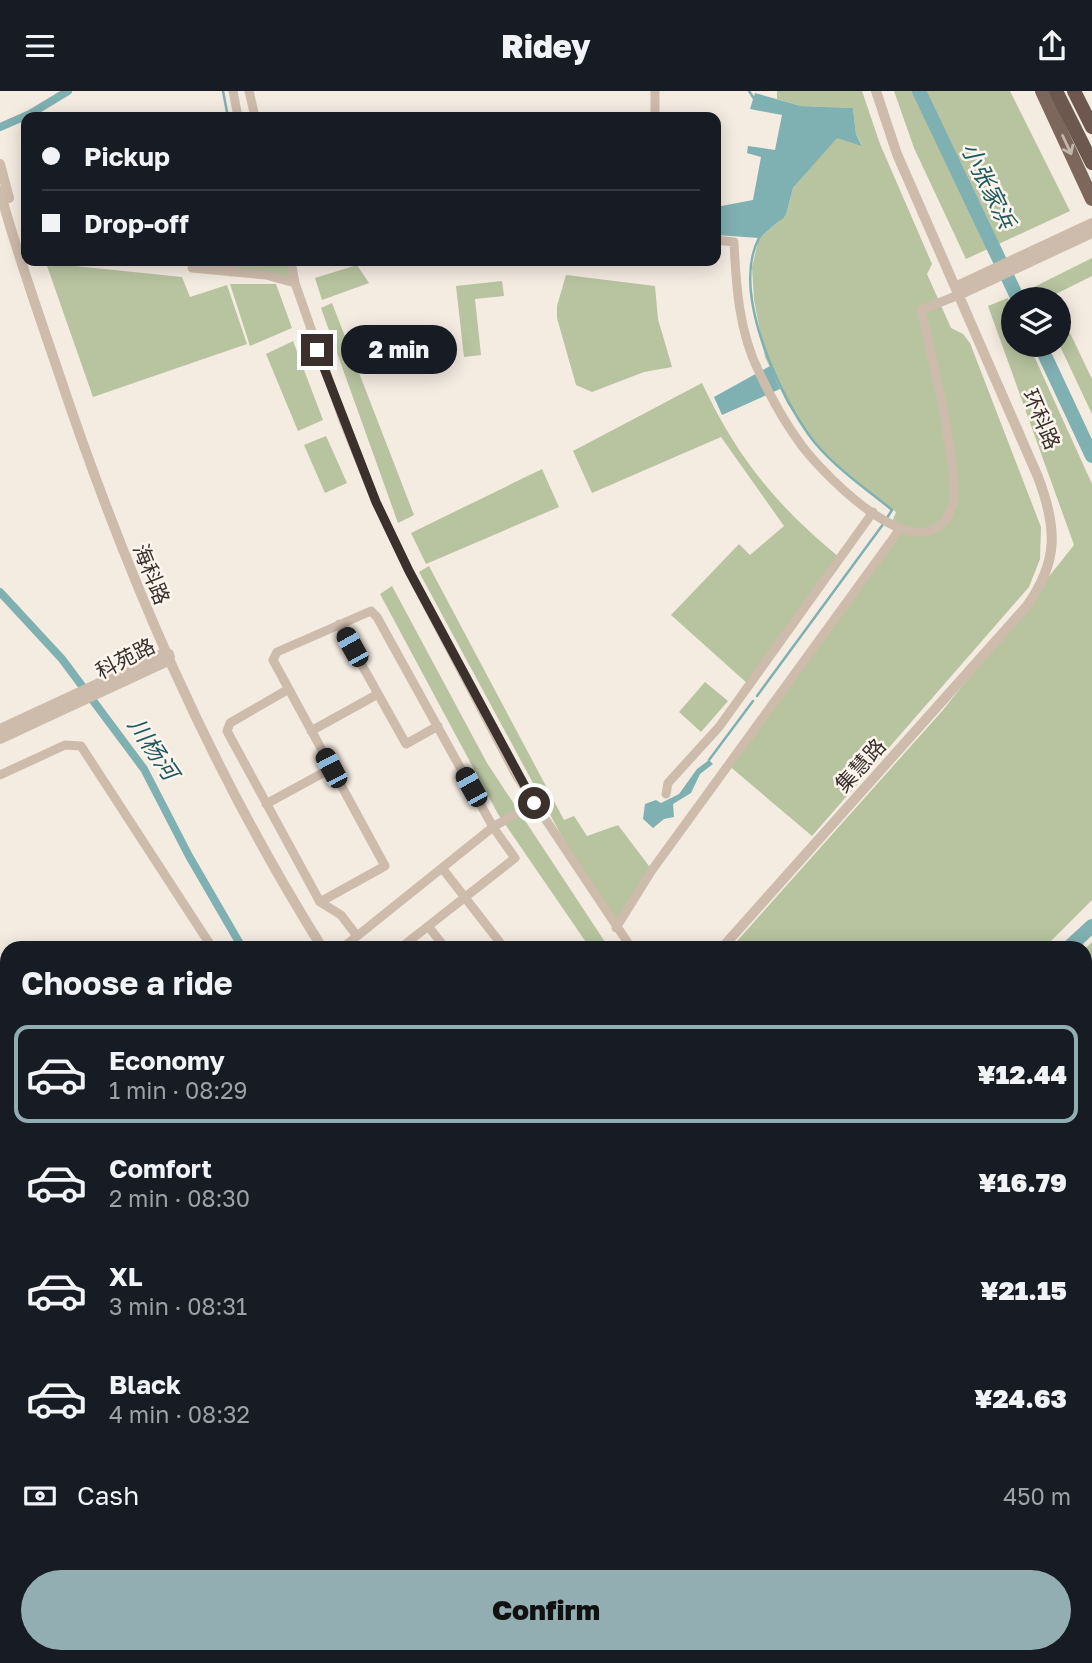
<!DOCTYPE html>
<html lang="en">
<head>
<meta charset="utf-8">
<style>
	body { margin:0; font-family:"Golos Text","Noto Sans SC",sans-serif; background:#20242c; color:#f1f3f6; height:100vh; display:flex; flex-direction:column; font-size:26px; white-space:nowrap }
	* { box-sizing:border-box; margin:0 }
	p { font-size:23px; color:#9ea1a6 }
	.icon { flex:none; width:38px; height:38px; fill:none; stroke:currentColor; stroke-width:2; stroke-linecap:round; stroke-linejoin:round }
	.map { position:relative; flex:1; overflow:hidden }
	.panel { position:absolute; left:0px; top:850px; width:1092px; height:723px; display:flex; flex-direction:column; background:#171b24; border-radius:21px 21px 0 0; box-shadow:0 4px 18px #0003 }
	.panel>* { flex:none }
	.banner { position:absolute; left:21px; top:21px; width:700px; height:154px; border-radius:14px; box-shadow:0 4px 18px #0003; display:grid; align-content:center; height:154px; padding:0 21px; background:#171b24 }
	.fabs { position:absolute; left:1001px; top:196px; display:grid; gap:14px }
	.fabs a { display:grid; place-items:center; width:70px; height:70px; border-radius:50%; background:#171b24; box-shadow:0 4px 18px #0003; font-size:35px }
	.end { position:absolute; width:32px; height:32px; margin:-16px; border:9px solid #3b302b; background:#fff; box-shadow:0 0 0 4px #fff }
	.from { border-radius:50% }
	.bubble { position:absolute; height:49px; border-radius:24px; background:#171b24; box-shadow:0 4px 18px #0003; font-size:23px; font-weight:800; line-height:49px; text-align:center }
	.car { position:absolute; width:21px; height:42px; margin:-21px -10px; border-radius:9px; box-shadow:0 0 5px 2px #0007; background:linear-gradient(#222 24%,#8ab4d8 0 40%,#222 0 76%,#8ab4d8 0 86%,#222 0) }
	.banner b { display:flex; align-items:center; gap:24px; height:66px; font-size:26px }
	.banner b+b { border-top:2px solid #363941 }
	.banner i { width:18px; height:18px; background:#f1f3f6 }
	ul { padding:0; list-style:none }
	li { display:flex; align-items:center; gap:21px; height:98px; margin:0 14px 10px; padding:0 7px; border:4px solid transparent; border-radius:14px }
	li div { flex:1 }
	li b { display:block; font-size:26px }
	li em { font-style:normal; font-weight:800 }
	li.selected { border-color:#92aeb2 }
	li>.icon { width:63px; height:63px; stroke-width:1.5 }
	h2 { padding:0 21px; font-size:32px; line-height:84px }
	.pay { display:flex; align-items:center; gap:18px; height:77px; padding:0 21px; font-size:26px }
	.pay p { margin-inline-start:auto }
	.action { display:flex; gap:14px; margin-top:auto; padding:14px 21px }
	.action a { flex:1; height:80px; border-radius:42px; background:#92aeb2; color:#111; font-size:28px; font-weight:800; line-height:80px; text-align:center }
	header { display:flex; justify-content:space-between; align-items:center; height:91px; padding:0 21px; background:#171b24; font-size:32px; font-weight:800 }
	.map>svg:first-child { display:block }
</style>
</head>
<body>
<header><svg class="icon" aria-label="menu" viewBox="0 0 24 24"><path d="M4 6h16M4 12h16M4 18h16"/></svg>Ridey<svg class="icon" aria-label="share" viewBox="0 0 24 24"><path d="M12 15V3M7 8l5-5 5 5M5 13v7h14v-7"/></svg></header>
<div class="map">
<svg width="1092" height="1572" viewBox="0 0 1092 1572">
	<rect width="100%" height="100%" fill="#f4ebe1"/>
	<!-- green -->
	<path fill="#b8c4a0" d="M777,0H862L880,53L932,173L927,183L951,237L963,243L970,252L1041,436L1040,468L1029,496L812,745L727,673L900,438L891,434L896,421L845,382L817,354L787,312L765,266L754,209L752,176L759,147L786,124L793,97L837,46L862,54L856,43L853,17L801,15L777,8Z
		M894,0H1010L1070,120L966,168L914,57Z
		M1092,167V185L1052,205L1054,208H1037L1032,197Z
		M193,170H291L295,192L192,177Z
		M46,172L182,186L190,206L227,194L247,253L93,306Z
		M357,174L369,192L322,209L315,187Z
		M566,184L655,195L658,228L672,276L644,281L592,301L576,294L557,227V215Z
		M502,190L504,205L475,208L481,264L464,266L456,195Z
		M230,193H276L292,237L250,255Z
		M1008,207L1013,219V254H1029L1092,393V809L1044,857L730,858L943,619L1074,454L988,215Z
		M332,212L414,424L398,432L321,217Z
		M1059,219L1092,288V323L1059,253Z
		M293,250L323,329L298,340L266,263Z
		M702,292C738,368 775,413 840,467L748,593L671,524L739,453L750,464L784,435L721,346L592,402L573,360Z
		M326,345L347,392L325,402L304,354Z
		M542,378L559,416L426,473L411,442Z
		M429,475L564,729L574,725L587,745L618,734L652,779L615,830L560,742L419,481Z
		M392,495L487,672L609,857H590L498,723L380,503Z
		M705,591L728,610L701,641L679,621Z
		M1092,851V1327L1085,1332V858Z
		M0,989L7,1002V1165L0,1151Z
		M205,1566H310L309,1572H208Z
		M313,1566H651L640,1572H317Z
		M858,1566H1029L1031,1572H846Z"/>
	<!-- water -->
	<path fill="#7fb0b2" d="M755,2L801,15L853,17L856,43L862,55L837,47L793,97L786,124L759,147L716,144V116L753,109L761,66L747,62L748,55L775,59L782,24L750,18Z
		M770,275L780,298L722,324L714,306Z
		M709,669L713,673L700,683L691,702L673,713L674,726L664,728L653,737L643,728L645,713L656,709L661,712L679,703L697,678Z
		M1092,1108V1243L1085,1250V1114Z
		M0,1157L7,1172V1312L0,1298Z"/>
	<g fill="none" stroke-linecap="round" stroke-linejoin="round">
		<!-- stream -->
		<path stroke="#7fb0b2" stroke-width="2.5" d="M223,0L228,26
			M749,0L755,9
			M783,126C775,131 763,139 759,147C730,202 781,309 815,352C837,378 866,398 892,419L887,427
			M757,605L884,432
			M709,669L753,610"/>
		<!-- canal -->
		<path stroke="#7fb0b2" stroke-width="8" d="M0,36L30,23L68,0
			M0,501L62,568L144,678L189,765L243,858"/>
		<!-- river -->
		<path stroke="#7fb0b2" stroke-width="14" d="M919,0L1018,208
			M1040,254L1092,365
			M1067,858L1092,835
			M267,1572L277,1566"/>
		<!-- minor -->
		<path stroke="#cdbbac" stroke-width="9" d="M233,0L238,26
			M249,0L255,26
			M655,26V0
			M716,149L734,151C736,195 739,241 759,281C771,307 785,332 802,355C826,386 927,491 953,413C961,388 929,252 921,219L961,203
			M291,170L295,192L343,329L376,411L409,480L516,684L632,858
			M192,177L266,184L295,192
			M231,181L232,170
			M339,533L406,653L438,635
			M287,599L230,632L227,640L320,811L341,824L357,845
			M311,640L378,603
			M0,684L65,654L81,655L213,858
			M666,703L668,692L719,636L873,421
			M266,713L332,677
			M442,777L505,858
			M320,811L385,775L273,569L277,561L371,520L377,526L493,736L515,767L399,858
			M428,835L446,858
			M616,837L652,779L900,438
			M341,858L493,736L534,712
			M1085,883L1092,877
			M0,913L7,923
			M0,962L7,974
			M0,977L7,989
			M0,1469L7,1484
			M9,1572L16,1566
			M325,1572L333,1566"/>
		<!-- tertiary -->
		<path stroke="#cdbbac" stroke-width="10" d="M0,73L9,107
			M0,100C16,160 37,218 57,277C125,481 208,675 323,858
			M957,195L1092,132
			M961,203L1092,142
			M0,638L164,562L169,563
			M0,648L168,570L170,566
			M721,858L1027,515C1059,470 1057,436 1038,386L897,63L876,0
			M1085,1446L1092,1460
			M1085,1464L1092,1477"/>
		<!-- primary -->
		<path stroke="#7d675c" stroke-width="14" d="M1042,0L1092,108
			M1085,1347L1092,1342
			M1085,1436L1092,1434
			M669,1572L681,1566
			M810,1572L822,1566"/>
		<!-- trunk -->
		<path stroke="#6c584f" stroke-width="14" d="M1056,0L1092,72
			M1074,0L1092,36
			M1085,1371L1092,1367
			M1085,1418L1092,1414
			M700,1572L712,1566
			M781,1572L793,1566"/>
		<defs>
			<path id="rail" d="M1085,966L1092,959
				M1085,1392L1092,1388
				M1085,1406L1092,1403
				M418,1572L426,1566
				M728,1572L740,1566
				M758,1572L770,1566"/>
		</defs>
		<!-- rail casing -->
		<use href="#rail" stroke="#3b302b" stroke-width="5"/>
		<!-- rail -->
		<use href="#rail" stroke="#fbf5ee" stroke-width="2.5" stroke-dasharray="8" stroke-linecap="butt"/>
	</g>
	<!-- one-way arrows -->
	<defs><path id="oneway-shaft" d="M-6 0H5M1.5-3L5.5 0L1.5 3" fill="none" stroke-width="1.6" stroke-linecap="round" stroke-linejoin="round" transform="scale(1.75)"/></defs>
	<use stroke="#c2b5ac" href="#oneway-shaft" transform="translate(1067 54) rotate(65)"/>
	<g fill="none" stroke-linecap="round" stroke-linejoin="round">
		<!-- route -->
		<path stroke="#3b302b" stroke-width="9" d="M317,259L376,411L409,480L534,712"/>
	</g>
	<g text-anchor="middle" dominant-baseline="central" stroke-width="5" stroke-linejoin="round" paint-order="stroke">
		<!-- street labels -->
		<g font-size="21" fill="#3b302b" stroke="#fbf5ee">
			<text transform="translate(1042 328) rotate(67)">环科路</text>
			<text transform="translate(152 483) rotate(68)">海科路</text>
			<text transform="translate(125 567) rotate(-27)">科苑路</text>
			<text transform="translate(860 674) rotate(-48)">集慧路</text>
		</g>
		<!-- water labels -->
		<g font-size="23" font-style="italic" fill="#1f5a5e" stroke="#fbf5ee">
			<text transform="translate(989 94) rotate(64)">小张家浜</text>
			<text transform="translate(154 657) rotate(56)">川杨河</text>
		</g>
	</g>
</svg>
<div class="fabs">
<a><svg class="icon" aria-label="layers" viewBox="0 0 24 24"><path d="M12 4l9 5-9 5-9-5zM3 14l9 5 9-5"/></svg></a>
</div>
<i class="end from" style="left:534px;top:712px"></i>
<i class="end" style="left:317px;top:259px"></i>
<div class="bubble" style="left:341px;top:234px;width:116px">2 min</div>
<i class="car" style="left:352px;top:556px;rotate:331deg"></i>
<i class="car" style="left:331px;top:677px;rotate:332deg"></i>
<i class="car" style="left:471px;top:696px;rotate:331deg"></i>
<div class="banner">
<b><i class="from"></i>Pickup</b>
<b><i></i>Drop-off</b>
</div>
<section class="panel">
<h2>Choose a ride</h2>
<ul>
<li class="selected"><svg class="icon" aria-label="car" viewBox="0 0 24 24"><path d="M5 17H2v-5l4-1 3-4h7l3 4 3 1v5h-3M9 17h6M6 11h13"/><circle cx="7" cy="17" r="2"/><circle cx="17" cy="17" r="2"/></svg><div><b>Economy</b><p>1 min · 08:29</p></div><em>¥12.44</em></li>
<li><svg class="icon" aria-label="car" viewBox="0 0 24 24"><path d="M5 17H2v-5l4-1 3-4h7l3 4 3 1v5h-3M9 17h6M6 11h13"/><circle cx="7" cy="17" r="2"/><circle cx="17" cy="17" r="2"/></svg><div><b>Comfort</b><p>2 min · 08:30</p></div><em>¥16.79</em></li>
<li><svg class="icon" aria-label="car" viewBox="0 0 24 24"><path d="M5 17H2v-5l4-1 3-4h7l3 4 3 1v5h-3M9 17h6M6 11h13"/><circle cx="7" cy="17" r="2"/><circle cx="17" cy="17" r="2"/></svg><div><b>XL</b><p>3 min · 08:31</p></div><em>¥21.15</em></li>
<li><svg class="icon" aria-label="car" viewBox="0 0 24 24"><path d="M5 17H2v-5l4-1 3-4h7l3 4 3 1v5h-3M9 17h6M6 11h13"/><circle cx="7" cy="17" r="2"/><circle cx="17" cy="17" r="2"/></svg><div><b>Black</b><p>4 min · 08:32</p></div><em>¥24.63</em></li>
</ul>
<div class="pay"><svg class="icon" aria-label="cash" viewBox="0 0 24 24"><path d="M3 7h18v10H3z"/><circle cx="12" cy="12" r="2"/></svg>Cash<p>450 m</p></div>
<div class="action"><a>Confirm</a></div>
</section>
</div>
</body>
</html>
